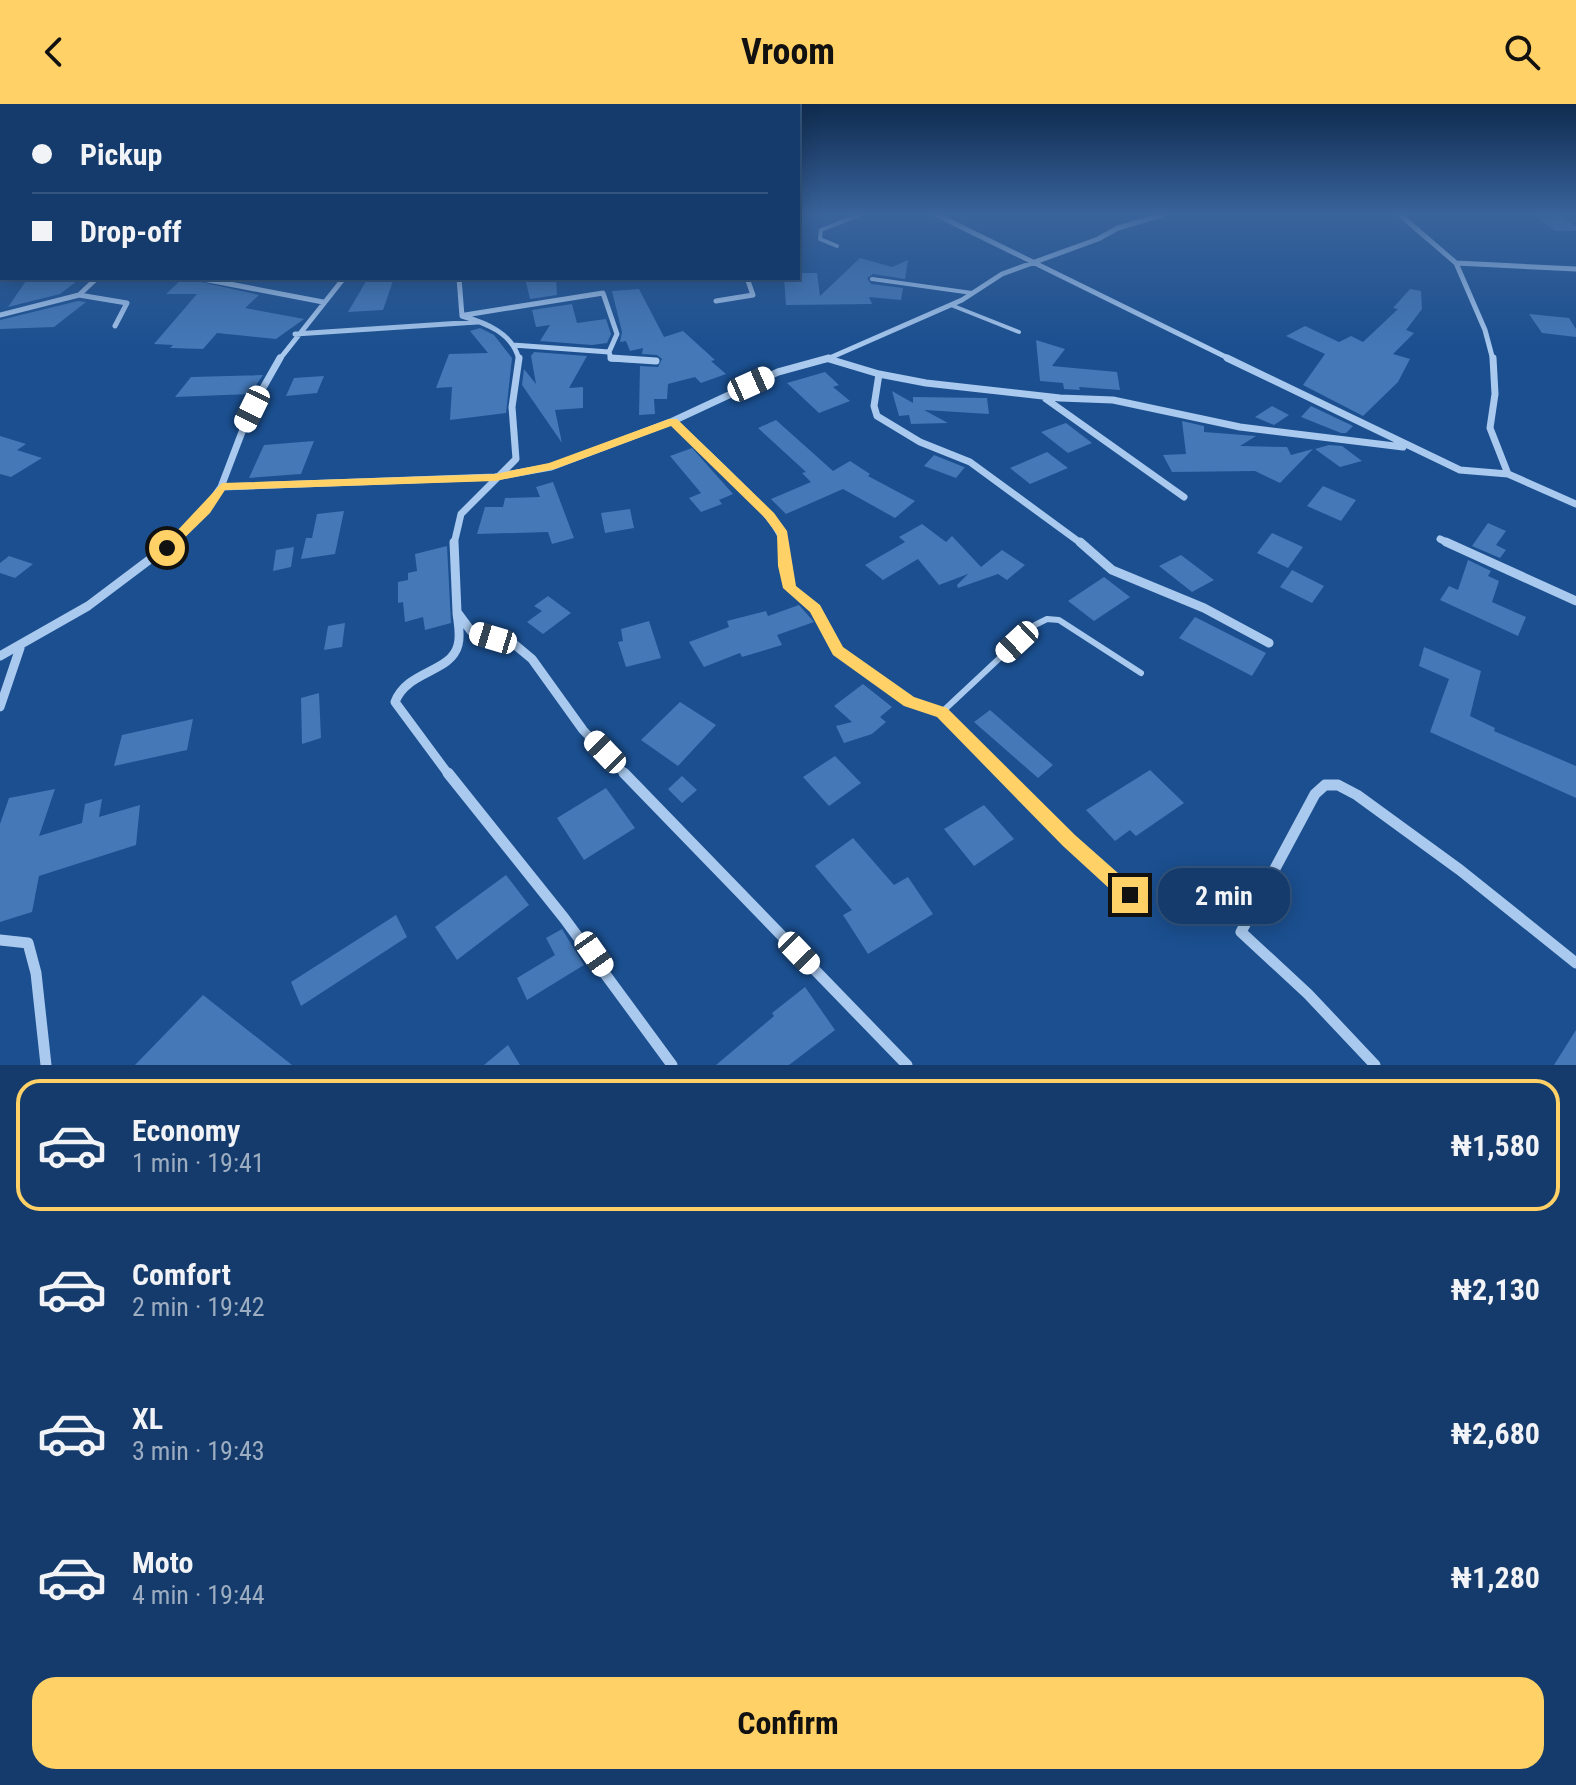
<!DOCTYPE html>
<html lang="en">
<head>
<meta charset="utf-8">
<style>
	body { margin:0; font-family:"Roboto Condensed",sans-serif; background:#214673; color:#f1f3f6; height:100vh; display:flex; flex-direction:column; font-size:30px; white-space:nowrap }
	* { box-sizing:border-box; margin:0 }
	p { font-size:26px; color:#9dadc1 }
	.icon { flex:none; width:44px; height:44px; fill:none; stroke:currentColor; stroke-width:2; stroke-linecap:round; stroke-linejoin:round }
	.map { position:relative; height:961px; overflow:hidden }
	.drawer { display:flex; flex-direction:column; background:#143b6b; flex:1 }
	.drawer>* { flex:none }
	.hud { position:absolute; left:0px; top:0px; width:800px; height:176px; box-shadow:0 4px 20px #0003,0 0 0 2px #33557e; display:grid; align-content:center; height:176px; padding:0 32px; background:#143b6b }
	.end { position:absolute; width:36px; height:36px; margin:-18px; border:10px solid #ffd166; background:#111; box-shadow:0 0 0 4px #111 }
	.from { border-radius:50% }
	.bubble { position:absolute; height:56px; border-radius:24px; background:#143b6b; box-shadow:0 4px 20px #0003,0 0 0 2px #33557e; font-size:26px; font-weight:700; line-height:56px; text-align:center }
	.car { position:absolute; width:24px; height:48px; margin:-24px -12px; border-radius:10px; box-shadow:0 0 6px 2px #0007; background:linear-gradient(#fff 24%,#345 0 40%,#fff 0 76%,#345 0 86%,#fff 0) }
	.hud b { display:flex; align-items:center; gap:28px; height:76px; font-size:30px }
	.hud b+b { border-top:2px solid #33557e }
	.hud i { width:20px; height:20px; background:#f1f3f6 }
	ul { padding:14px 0 0; list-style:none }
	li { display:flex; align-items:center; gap:24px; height:132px; margin:0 16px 12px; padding:0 16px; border:4px solid transparent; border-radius:24px }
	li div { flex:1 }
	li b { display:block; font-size:30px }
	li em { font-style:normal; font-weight:700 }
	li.current { border-color:#ffd166 }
	li>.icon { width:72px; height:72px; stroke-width:1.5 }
	.primary-button { display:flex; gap:16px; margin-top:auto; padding:16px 32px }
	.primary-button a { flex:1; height:92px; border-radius:24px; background:#ffd166; color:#111; font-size:32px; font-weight:700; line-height:92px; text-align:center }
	header { display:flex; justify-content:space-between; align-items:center; height:104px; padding:0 32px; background:#ffd166; color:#111; font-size:36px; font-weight:700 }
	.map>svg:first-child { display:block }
</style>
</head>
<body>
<header><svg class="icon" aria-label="back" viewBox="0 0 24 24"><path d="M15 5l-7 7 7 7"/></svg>Vroom<svg class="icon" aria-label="search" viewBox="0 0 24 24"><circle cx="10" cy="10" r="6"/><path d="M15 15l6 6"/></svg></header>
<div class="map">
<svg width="1576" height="961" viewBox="0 0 1576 961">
	<rect width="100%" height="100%" fill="#1b4f8f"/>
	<!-- building -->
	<path fill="#4478b7" d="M1533,110H1558L1576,123V127H1555Z
		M860,154L892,163L908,156L905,175L873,170L867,174L871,180L903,184L901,196L869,193L872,200L786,201L784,174H798V169H817L820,192Z
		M28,174H81L60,190L8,203Z
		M183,174L259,191L245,204L304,215L276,235L217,229L203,245L170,244L173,241L154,240L197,190H166Z
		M368,174H394L383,206L348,208Z
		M525,174H556L557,191L530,195Z
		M639,185L664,233L683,227L715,256L711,257L726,270L701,279L695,273L668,280L667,295H654L655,310L639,311L640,262L658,263L662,255L657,251L642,250L643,244L630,247L626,237L620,238L622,228L612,187Z
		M1410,185L1421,187L1422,205L1406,226L1414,229L1393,250L1410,255L1398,278L1363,312L1303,281L1325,250L1286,232L1305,222L1339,238L1351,232L1363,238L1398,205L1393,204Z
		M78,197L86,198L54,223L0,225V216Z
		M572,200L577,219L606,215L611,230L607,239L592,241L540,237L550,221L536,223L532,206Z
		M1529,210L1569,214L1576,225V233L1542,229Z
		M480,224L494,231L512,254L506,309L450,316L452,283L436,284L449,250L488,249L470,227Z
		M1036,236L1065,245L1052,262L1117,268L1120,286L1079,283L1080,286L1064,285L1063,279L1040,277Z
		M534,248L587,252L569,284L583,283V304L555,306L562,339L522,281L524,265L536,280L531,252Z
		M825,268L839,281L833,283L850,297L819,309L787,279Z
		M263,271L250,290L175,293L191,273Z
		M324,272L317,289L286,292L294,274Z
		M892,287L913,299V293L987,294L989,310L924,306L948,319L911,320L909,311L899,312Z
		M1272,302L1289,311L1274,321L1255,313Z
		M1311,302L1353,322L1346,329H1341L1301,313Z
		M776,316L833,367L850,357L870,370L868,372L915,397L895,414L843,385L786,410L771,395L811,378L802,369L806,368L758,324Z
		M1182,317L1204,322V328L1256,332L1240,342L1287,343L1291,351L1313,345L1280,379L1255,367L1172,368L1163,351L1186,350Z
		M1066,319L1092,339L1068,349L1041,328Z
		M0,332L26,340L17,346L42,354L11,373L0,370Z
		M314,337L301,370L249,374L264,341Z
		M1329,341L1342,342L1362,357L1340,363L1315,345Z
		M692,344L733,390L719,396L722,400L701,408L689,394L701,389L670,352Z
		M1047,348L1068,364L1030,380L1010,364Z
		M934,351L964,363H965L956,374L924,362Z
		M553,378L574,434L552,440L548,428L477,430L485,403H503L505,394L540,393L536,383Z
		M1323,382L1356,396L1341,417L1307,402Z
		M630,405L634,424L605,429L601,409Z
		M344,407L335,450L301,455L306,434H312L317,410Z
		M1488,419L1506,427L1496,441L1506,446L1500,454L1472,442Z
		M922,420L946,438L952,432L981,463L1002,446L1025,461L1007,476L998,470L958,484L957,481L968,470L939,481L918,455L883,476L865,461L905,438L899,433Z
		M1272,429L1303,443L1288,464L1257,449Z
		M447,442L451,519L425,526L423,513L405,518L403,498L398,499V478L408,476V469L417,467L415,450Z
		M294,443L291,463L273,467L276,446Z
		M1181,451L1214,476L1192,488L1159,462Z
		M9,452L33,460L15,474L0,469V459Z
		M1468,456L1491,467L1488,472L1499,477L1492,498L1526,513L1518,532L1440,496L1449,482L1458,486Z
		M1292,466L1324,482L1312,499L1280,483Z
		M1104,473L1130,493L1094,517L1068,497Z
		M548,492L571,509L543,530L527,518L542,507L534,502Z
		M799,501L814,518L777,531L782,541L742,553L740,549L704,563L689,538L729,523L727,517L766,507L768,512Z
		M1195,513L1266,549L1252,572L1179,534Z
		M649,517L661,554L626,563L618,538L623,537L621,525Z
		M345,519L342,543L324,546L328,522Z
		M1424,543L1481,567L1470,612L1495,624L1494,627L1576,662V694L1430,628L1449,575L1419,562Z
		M863,580L892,603L880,613L886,618L872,630L844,639L836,622L852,618L834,602Z
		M319,589L321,634L302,640L301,594Z
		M680,598L716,621L678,662L641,636Z
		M990,606L1053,661L1038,674L974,618Z
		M193,615L187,646L114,662L122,631Z
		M835,652L861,679L829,702L803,673Z
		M1150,666L1184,699L1136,732L1130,726L1115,737L1086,706Z
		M682,672L697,686L682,699L668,685Z
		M606,684L635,724L584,756L557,714Z
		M55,685L39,732L82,719L85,700L102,695L99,713L140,701L136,741L39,772L32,808L0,818V720L9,694Z
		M984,701L1014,735L974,762L944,725Z
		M853,734L894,781L908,773L933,810L868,850L843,811L852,806L815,762Z
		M506,771L529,801L457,856L435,823Z
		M396,811L407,833L301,902L291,878Z
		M562,825L584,861L527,896L517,874L555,851L546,834Z
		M805,883L835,926L789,961H716L774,912L772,909Z
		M203,891L292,961H135Z
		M1576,926V961H1554Z
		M508,941L520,961H484Z"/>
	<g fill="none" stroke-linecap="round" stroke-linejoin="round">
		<!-- service-far1 -->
		<path stroke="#a9c9ee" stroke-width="4" d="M837,142L820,135L821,126L862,110
			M872,175L972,189
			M951,201L1019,228"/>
		<!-- service -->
		<path stroke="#a9c9ee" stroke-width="6" d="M942,608L1035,521L1047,515L1059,516L1141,569"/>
		<!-- minor-far3 -->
		<path stroke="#a9c9ee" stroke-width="5" d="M935,110L1232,256
			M1399,110L1456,159L1485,226L1493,256
			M1456,159L1576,165
			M198,174L323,198
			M459,174L462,212C486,219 513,229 519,256
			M79,191L127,199L115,222
			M716,197L753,191L747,174
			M0,211L79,191L97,174
			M465,211L603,189L617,230L609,248L611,255L636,256
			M295,230L477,218
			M513,241L609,248
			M829,255L833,256
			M279,256L344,174
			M825,256L962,196L1002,170L1098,135L1118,124L1165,110"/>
		<!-- minor-far2 -->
		<path stroke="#a9c9ee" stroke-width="7" d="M611,254L656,257
			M1227,254L1460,366L1508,370L1576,400
			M1493,254L1495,290L1490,324L1508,370
			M829,255L879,270L926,279L1060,294L1113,296L1240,323L1403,343
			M879,270L874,302L877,312L920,338L970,358L1082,440
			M1046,295L1184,393
			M673,317C695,339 782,414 783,440
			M222,383L495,373L551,363L673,317L778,268L829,254
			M1440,435L1450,440
			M171,440L205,406L221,383L250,307L280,254
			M454,440L461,410L516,355L512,303L519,254"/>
		<!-- minor-far1 -->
		<path stroke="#a9c9ee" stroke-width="9" d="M454,438L457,508L471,527L514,540L532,555L583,626L626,671
			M783,438L784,462L790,484L815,504L838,547L909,597L942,608L1004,671
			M1080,438L1112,466L1204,504L1269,539
			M1446,438L1576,497
			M0,552L88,502L173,438
			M0,603L20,544
			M449,671L395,598C407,566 451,569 458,541C461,531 458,519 457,509"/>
		<!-- minor -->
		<path stroke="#a9c9ee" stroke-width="11" d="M448,669L564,814L672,961
			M624,669L907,961
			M1002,669L1069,737L1130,791
			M0,836L28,839L36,869L46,961
			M1375,961L1308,890L1241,828L1315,690L1325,681H1338L1357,691L1460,766L1576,859"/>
	</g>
	<!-- sky -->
	<linearGradient id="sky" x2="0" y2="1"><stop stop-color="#0f2b4f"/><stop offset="0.45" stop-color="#39639b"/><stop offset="1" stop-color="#39639b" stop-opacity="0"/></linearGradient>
	<rect width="1576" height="244" fill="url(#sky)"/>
	<!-- route -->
	<path fill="#ffd166" d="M669,315H677L774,409L787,427L796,482L820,501L843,543L914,593L947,604L1075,731L1136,785L1138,791L1136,797L1130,799L1123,797L1063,742L937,613L904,602L833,551L810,508L783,484L778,462L777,430L765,414L671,322L555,365L495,377L225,386L210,409L171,447L167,448L161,444L222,379L495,370L549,359Z"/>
</svg>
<i class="end from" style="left:167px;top:444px"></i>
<i class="end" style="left:1130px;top:791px"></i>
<div class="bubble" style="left:1158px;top:764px;width:132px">2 min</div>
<i class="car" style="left:751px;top:280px;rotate:66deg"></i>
<i class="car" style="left:252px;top:305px;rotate:206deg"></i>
<i class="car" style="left:493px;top:534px;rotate:287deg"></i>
<i class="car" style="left:1017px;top:538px;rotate:227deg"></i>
<i class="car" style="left:605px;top:648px;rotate:316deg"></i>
<i class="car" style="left:799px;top:849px;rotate:136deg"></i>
<i class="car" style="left:594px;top:850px;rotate:145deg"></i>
<div class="hud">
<b><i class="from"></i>Pickup</b>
<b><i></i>Drop-off</b>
</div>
</div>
<section class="drawer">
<ul>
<li class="current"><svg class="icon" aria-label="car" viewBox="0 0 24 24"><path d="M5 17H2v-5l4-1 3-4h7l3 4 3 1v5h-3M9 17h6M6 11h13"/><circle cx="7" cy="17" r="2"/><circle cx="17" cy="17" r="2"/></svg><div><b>Economy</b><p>1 min · 19:41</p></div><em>₦1,580</em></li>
<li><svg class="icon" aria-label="car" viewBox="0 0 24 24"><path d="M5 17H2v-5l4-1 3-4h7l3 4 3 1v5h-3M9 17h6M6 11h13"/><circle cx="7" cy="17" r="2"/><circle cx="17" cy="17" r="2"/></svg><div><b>Comfort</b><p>2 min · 19:42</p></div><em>₦2,130</em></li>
<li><svg class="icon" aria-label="car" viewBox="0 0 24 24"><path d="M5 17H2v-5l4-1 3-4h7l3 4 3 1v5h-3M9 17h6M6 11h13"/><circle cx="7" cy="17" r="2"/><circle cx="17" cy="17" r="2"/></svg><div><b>XL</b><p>3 min · 19:43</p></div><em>₦2,680</em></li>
<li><svg class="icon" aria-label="car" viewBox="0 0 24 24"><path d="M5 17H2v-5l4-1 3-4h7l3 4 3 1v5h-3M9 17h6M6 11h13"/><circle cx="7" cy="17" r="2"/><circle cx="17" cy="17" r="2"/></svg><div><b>Moto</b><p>4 min · 19:44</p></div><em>₦1,280</em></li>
</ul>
<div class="primary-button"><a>Confirm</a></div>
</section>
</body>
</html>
